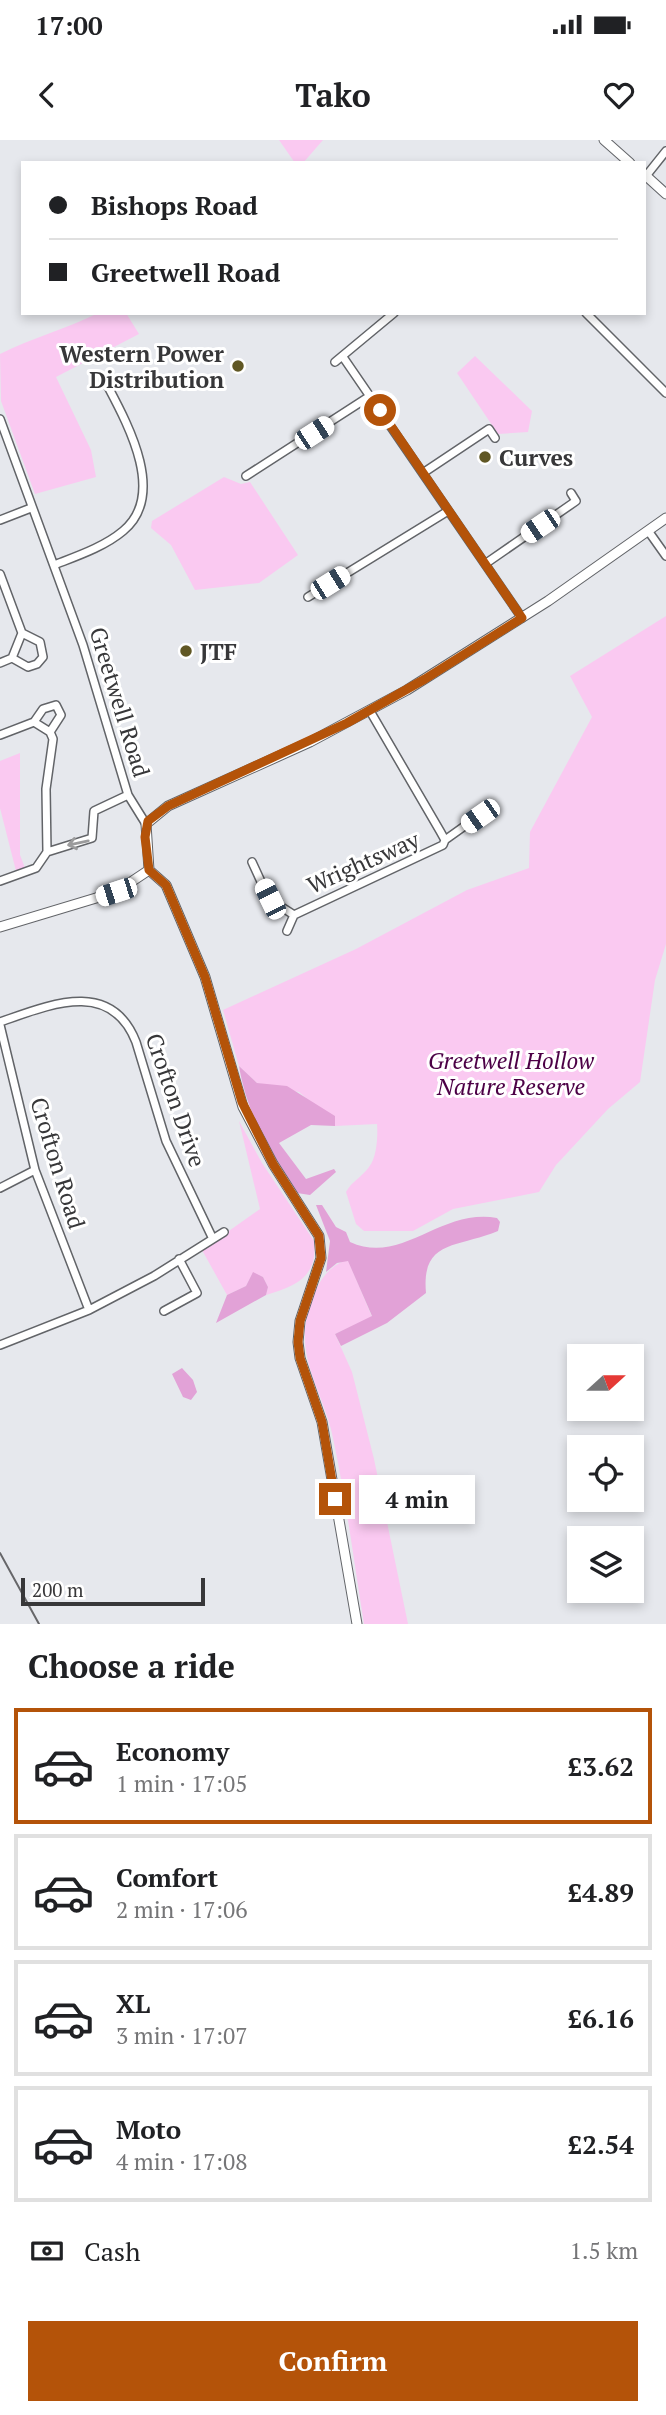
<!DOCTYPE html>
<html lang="en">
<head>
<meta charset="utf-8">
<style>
	body { margin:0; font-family:"PT Serif",serif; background:#f2f2f2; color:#202124; height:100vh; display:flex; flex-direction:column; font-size:26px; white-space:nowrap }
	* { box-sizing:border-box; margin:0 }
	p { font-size:23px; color:#757577 }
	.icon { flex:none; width:38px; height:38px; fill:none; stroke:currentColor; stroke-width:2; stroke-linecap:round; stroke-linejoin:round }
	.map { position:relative; height:1484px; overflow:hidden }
	.side { display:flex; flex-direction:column; background:#fff; flex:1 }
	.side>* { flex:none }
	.guide { position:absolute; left:21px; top:21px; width:625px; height:154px; border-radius:0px; box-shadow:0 4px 10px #0003; display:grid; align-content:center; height:154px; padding:0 28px; background:#fff }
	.needle { width:46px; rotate:69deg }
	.tools { position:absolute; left:567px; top:1204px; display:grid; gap:14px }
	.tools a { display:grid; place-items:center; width:77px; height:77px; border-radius:0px; background:#fff; box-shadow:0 4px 10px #0003; font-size:35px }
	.scale { position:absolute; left:21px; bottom:18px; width:184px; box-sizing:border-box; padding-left:7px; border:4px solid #373739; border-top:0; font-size:19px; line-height:24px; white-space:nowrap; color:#373739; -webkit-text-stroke:5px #fff; paint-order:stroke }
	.end { position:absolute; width:32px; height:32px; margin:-16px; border:9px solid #b45309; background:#fff; box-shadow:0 0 0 4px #fff }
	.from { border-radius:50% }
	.bubble { position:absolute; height:49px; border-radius:0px; background:#fff; box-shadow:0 4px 10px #0003; font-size:23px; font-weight:800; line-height:49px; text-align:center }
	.car { position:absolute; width:21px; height:42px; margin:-21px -10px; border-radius:9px; box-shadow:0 0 5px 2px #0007; background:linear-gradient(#fff 24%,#345 0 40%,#fff 0 76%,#345 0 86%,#fff 0) }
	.guide b { display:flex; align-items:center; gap:24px; height:66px; font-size:26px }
	.guide b+b { border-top:2px solid #e0e0e0 }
	.guide i { width:18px; height:18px; background:#202124 }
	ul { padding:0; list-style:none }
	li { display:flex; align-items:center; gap:21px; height:116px; margin:0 14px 10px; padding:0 14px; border:4px solid #e0e0e0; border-radius:0px }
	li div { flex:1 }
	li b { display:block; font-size:26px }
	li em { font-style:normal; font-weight:800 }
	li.on { border-color:#b45309 }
	li>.icon { width:63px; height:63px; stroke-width:1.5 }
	h2 { padding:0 28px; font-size:32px; line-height:84px }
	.pay { display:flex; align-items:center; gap:18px; height:77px; padding:0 28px; font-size:26px }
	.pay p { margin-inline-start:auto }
	.cta { display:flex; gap:14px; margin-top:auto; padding:14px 28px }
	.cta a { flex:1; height:80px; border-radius:0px; background:#b45309; color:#fff; font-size:28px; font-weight:800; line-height:80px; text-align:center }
	.status { display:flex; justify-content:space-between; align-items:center; height:49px; padding:0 35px; background:#fff; direction:ltr }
	.status svg { height:19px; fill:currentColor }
	header { display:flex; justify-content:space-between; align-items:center; height:91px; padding:0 28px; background:#fff; font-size:32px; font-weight:800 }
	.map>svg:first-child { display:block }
</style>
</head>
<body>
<div class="status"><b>17:00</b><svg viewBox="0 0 49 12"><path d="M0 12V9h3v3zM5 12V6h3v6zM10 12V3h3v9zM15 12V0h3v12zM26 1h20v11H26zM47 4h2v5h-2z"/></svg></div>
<header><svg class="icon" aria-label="back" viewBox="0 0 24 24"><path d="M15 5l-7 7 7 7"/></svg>Tako<svg class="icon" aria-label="heart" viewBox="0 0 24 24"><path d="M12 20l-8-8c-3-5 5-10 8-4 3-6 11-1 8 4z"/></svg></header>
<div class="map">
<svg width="666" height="1484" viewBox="0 0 666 1484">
	<rect width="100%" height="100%" fill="#e6e8ed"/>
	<!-- green -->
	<path fill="#fac9f1" d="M279,0H323L303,23H295Z
		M98,173H126L139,194L56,237L91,310L96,337L35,354L1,261L0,214C32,198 66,189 98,173Z
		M475,216L532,271L528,292L498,294L457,233Z
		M224,337L241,344L250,342L298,415L259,443L195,450L171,405L151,388L152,381Z
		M666,476V804L655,840L640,942L608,969L556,1025L539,1052L453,1069L413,1091H364L356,1084L346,1052C352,1041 362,1037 369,1027C377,1018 378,995 377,984L335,986L334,976L317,967L299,952L257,943L239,926L223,870L356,809L467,750L529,728L530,692L592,577L570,536Z
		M20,613V715L25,728L16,731L0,668V621Z
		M239,981L262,1023L314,1101C318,1137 296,1146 266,1155L268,1147L263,1137L253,1133L246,1146L227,1155L202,1110L260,1069Z
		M348,1120L372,1177L335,1194L352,1232L374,1319L408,1484H364C354,1422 346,1359 333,1298C327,1265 306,1233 305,1200C304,1171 318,1127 348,1120Z"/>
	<!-- forest -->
	<path fill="#e2a2d7" d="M239,926L257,943L287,946L335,976V986L311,985L279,1003L306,1039L334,1029L336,1032L310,1055L297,1053C270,1013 247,974 239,926Z
		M316,1065H322L336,1087L346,1092L350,1102C402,1126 440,1068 497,1078L500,1082L498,1091C458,1108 421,1099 426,1153L387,1183L341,1206L335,1194L372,1176L348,1121L337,1123L326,1132L330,1101Z
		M253,1132L263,1137L268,1147L266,1155L216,1183L227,1155L246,1146Z
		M182,1228L193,1240L197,1252L191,1260L183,1257L172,1234Z"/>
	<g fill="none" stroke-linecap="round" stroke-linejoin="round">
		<defs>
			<path id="minor" d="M646,36L666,11
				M586,173L666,253
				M343,217L522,478
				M335,222L394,173
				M0,279L83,505L128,655L146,684
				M423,333L489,289L495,298
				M246,336L370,256
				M0,380L31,368
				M649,392L666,416
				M485,424L576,361L571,353
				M54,425C77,416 104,407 123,391C168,354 126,281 105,241
				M0,434L22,493L12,518L0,523
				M308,457L448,371
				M12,518L28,527L37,524L43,517L40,502L22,493
				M34,582L43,569L56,565L61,575L50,592
				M0,595L34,582L50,592L53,599L46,649L47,712L36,728L0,741
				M445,700L480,675
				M47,712L92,698L94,671L128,655
				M252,722L269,759L294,775L443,705L445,700L440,691L370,571
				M287,791L294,775
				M0,882C49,865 111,838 136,902L166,1001L212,1097
				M0,885L35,1030L89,1170
				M0,1048L35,1030
				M164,1171L197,1153L179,1119
				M0,1205L89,1170L154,1136L224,1092"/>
			<path id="major" d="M604,0L630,23
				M644,34L666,54
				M0,787L116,752L149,730
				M357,1484L322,1282L300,1218L298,1202L300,1181L321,1118L319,1096L273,1024L243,967L205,837L166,745L149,730L146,684L168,666L310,602L407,550L548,461L666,378"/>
		</defs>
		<!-- minor casing -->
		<use href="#minor" stroke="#626468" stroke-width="10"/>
		<!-- major casing -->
		<use href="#major" stroke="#626468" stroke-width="11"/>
		<!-- minor -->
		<use href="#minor" stroke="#fff" stroke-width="7"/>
		<!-- major -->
		<use href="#major" stroke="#fff" stroke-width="9"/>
		<!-- rail -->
		<path stroke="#666669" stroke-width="2" d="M0,1413L39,1484"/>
	</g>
	<!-- one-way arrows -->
	<defs><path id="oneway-shaft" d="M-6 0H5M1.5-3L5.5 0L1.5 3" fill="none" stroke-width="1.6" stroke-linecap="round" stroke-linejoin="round" transform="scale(1.75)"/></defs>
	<use stroke="#9b9b9c" href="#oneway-shaft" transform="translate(78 703) rotate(168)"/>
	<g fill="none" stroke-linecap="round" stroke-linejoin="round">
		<!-- route -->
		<path stroke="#b45309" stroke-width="9" d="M335,1359L322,1282L300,1218L298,1202L300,1181L321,1118L319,1096L273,1024L242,962L205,837L166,745L149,730L145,697L148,681L168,666L347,583L425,539L522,478L380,270"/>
	</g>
	<!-- markers -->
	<g fill="#605724" stroke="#fff" stroke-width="2.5">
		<circle cx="238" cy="226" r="7"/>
		<circle cx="485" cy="317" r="7"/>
		<circle cx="186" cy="511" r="7"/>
	</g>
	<g text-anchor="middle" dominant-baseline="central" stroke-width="6" stroke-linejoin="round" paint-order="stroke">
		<!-- poi labels -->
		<g font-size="23" font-weight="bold" fill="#373739" stroke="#fff" text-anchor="start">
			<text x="224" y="213" text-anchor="end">Western Power<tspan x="224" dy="26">Distribution</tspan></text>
			<text x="499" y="317">Curves</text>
			<text x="200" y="511">JTF</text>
		</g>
		<!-- street labels -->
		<g font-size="23" fill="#373739" stroke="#fff">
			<text transform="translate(120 562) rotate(73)">Greetwell Road</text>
			<text transform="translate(363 722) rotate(-24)">Wrightsway</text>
			<text transform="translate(176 960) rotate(71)">Crofton Drive</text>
			<text transform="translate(58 1023) rotate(73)">Crofton Road</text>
		</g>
		<!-- park labels -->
		<g font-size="23" font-style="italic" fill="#4c0046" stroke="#fff">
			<text x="511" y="920">Greetwell Hollow<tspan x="511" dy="26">Nature Reserve</tspan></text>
		</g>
	</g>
</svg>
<div class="tools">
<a><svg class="needle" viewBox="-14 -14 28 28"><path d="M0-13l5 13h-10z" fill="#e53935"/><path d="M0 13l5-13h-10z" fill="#757577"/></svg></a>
<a><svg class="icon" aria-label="locate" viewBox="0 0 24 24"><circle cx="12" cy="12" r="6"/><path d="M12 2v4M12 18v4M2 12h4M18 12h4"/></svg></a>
<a><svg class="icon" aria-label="layers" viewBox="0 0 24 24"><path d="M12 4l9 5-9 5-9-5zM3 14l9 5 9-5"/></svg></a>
</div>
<div class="scale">200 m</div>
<i class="end from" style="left:380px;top:270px"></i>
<i class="end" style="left:335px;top:1359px"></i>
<div class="bubble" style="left:359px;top:1335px;width:116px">4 min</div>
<i class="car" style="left:314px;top:293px;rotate:57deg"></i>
<i class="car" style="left:540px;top:386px;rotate:236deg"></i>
<i class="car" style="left:330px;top:443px;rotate:58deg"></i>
<i class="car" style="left:480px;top:676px;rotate:235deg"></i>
<i class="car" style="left:116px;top:752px;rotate:252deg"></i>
<i class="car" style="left:270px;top:759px;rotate:334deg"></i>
<div class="guide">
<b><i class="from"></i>Bishops Road</b>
<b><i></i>Greetwell Road</b>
</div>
</div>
<section class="side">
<h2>Choose a ride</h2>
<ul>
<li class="on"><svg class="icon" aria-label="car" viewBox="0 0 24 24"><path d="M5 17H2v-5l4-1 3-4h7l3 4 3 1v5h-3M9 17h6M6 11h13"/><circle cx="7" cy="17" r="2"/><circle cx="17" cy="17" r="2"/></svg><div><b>Economy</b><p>1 min · 17:05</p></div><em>£3.62</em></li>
<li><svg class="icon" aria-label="car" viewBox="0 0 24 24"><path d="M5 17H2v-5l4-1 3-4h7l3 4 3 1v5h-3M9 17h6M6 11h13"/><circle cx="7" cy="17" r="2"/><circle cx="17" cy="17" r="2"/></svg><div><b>Comfort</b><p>2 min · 17:06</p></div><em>£4.89</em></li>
<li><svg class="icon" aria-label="car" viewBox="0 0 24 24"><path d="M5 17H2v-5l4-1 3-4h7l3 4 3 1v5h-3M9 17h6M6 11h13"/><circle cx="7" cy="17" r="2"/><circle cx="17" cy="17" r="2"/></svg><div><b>XL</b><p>3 min · 17:07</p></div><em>£6.16</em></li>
<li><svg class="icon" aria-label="car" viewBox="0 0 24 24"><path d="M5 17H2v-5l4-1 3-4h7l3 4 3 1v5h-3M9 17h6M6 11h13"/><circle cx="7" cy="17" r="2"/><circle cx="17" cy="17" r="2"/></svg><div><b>Moto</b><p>4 min · 17:08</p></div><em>£2.54</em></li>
</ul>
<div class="pay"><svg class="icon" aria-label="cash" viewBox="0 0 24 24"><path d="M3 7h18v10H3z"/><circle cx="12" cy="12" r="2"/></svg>Cash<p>1.5 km</p></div>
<div class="cta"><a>Confirm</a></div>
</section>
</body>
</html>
